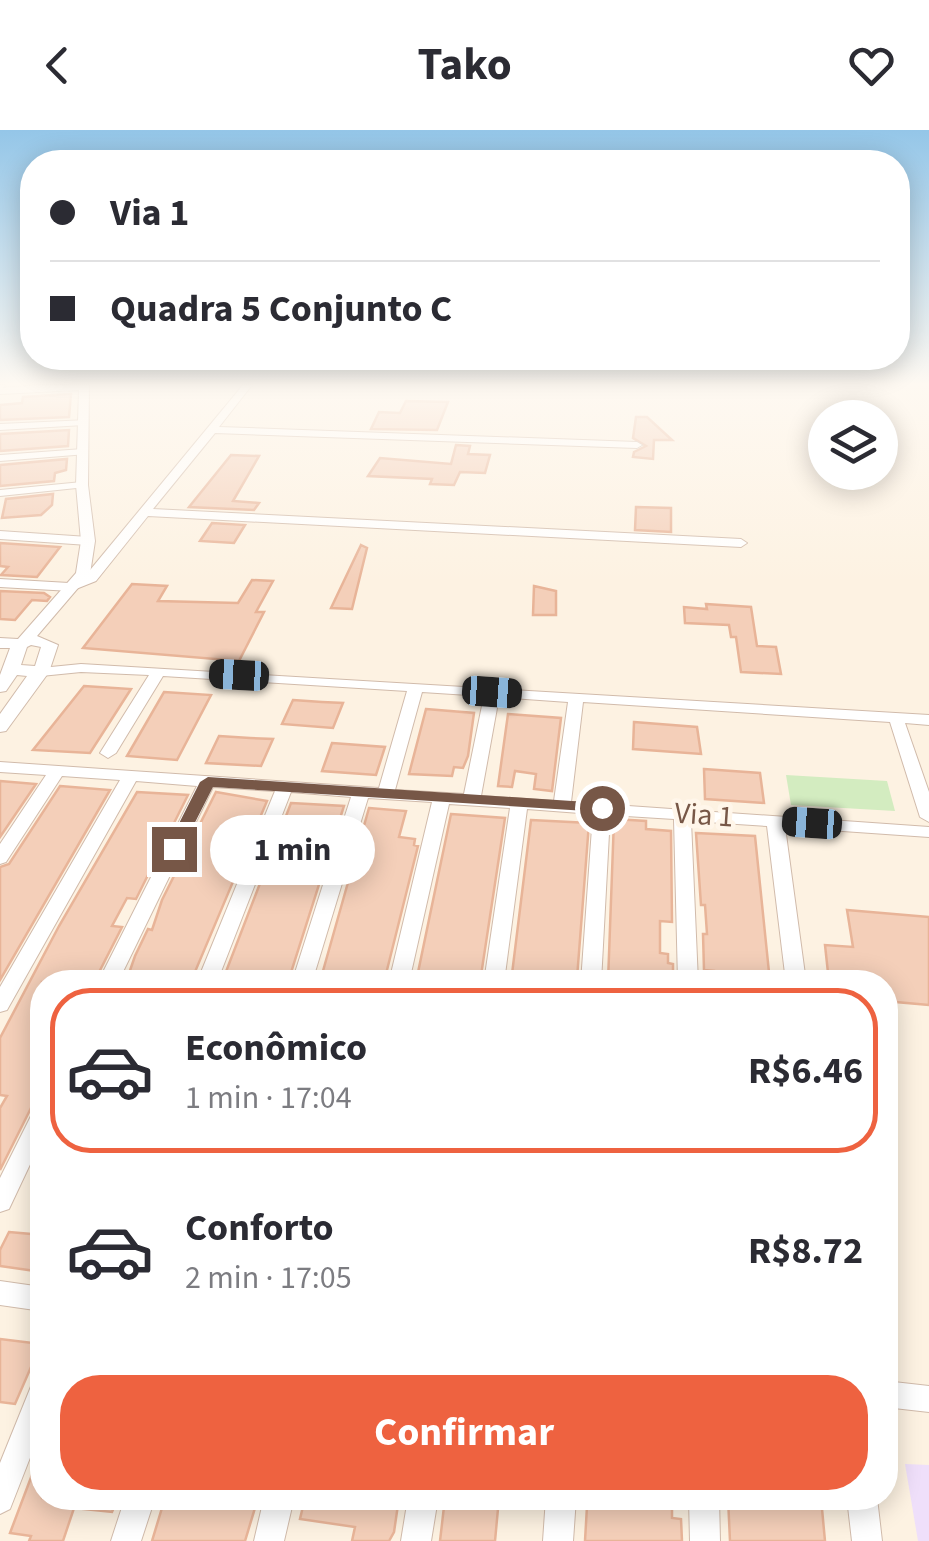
<!DOCTYPE html>
<html lang="pt">
<head>
<meta charset="utf-8">
<style>
	body { margin:0; font-family:"Source Sans 3",sans-serif; background:#f7f7f7; color:#2b2b33; height:100vh; display:flex; flex-direction:column; font-size:38px; white-space:nowrap }
	* { box-sizing:border-box; margin:0 }
	p { font-size:32px; color:#7c7c81 }
	.icon { flex:none; width:55px; height:55px; fill:none; stroke:currentColor; stroke-width:2; stroke-linecap:round; stroke-linejoin:round }
	.map { position:relative; flex:1; overflow:hidden }
	.sheet { position:absolute; left:30px; top:840px; width:868px; height:540px; display:flex; flex-direction:column; background:#fff; border-radius:40px; box-shadow:0 5px 25px #0003 }
	.sheet>* { flex:none }
	.top-card { position:absolute; left:20px; top:20px; width:890px; height:220px; border-radius:40px; box-shadow:0 5px 25px #0003; display:grid; align-content:center; height:220px; padding:0 30px; background:#fff }
	.fabs { position:absolute; left:808px; top:270px; display:grid; gap:20px }
	.fabs a { display:grid; place-items:center; width:90px; height:90px; border-radius:50%; background:#fff; box-shadow:0 5px 25px #0003; font-size:50px }
	.end { position:absolute; width:45px; height:45px; margin:-22px; border:12px solid #775747; background:#fff; box-shadow:0 0 0 5px #fff }
	.from { border-radius:50% }
	.bubble { position:absolute; height:70px; border-radius:35px; background:#fff; box-shadow:0 5px 25px #0003; font-size:32px; font-weight:700; line-height:70px; text-align:center }
	.car { position:absolute; width:30px; height:60px; margin:-30px -15px; border-radius:12px; box-shadow:0 0 8px 2px #0007; background:linear-gradient(#222 24%,#8ab4d8 0 40%,#222 0 76%,#8ab4d8 0 86%,#222 0) }
	.top-card b { display:flex; align-items:center; gap:35px; height:95px; font-size:38px }
	.top-card b+b { border-top:2px solid #e1e1e2 }
	.top-card i { width:25px; height:25px; background:#2b2b33 }
	ul { padding:18px 0 0; list-style:none }
	li { display:flex; align-items:center; gap:30px; height:165px; margin:0 20px 15px; padding:0 10px; border:5px solid transparent; border-radius:40px }
	li div { flex:1 }
	li b { display:block; font-size:38px }
	li em { font-style:normal; font-weight:700 }
	li.on { border-color:#ee6240 }
	li>.icon { width:90px; height:90px; stroke-width:1.5 }
	.primary-button { display:flex; gap:20px; margin-top:auto; padding:20px 30px }
	.primary-button a { flex:1; height:115px; border-radius:40px; background:#ee6240; color:#fff; font-size:40px; font-weight:700; line-height:115px; text-align:center }
	header { display:flex; justify-content:space-between; align-items:center; height:130px; padding:0 30px; background:#fff; font-size:45px; font-weight:700 }
	.map>svg:first-child { display:block }
</style>
</head>
<body>
<header><svg class="icon" aria-label="back" viewBox="0 0 24 24"><path d="M15 5l-7 7 7 7"/></svg>Tako<svg class="icon" aria-label="heart" viewBox="0 0 24 24"><path d="M12 20l-8-8c-3-5 5-10 8-4 3-6 11-1 8 4z"/></svg></header>
<div class="map">
<svg width="929" height="1411" viewBox="0 0 929 1411">
	<rect width="100%" height="100%" fill="#fdf2e2"/>
	<!-- education -->
	<path fill="#efdffa" d="M905,1334L929,1335V1411H918Z"/>
	<!-- green -->
	<path fill="#d3ecc0" d="M786,645L887,651L895,681L791,675Z"/>
	<!-- building -->
	<path fill="#f4cfb9" stroke="#e8b498" stroke-width="2.5" d="M71,264L69,287L0,290V275L22,273L23,267Z
		M406,271L448,272L437,300L371,299L379,282L400,283Z
		M636,287H647L672,310H654L653,329L633,327L634,322L646,316L633,308Z
		M69,300L68,316L0,321V304Z
		M456,315L470,316L468,324L490,325L485,343L460,342L454,355L430,354L432,349L368,346L380,328L451,334Z
		M231,325L259,326L233,371L259,373L254,380L189,377Z
		M67,329L66,340L55,343L54,351L0,356V335Z
		M53,364L52,375L41,385L2,388L6,369Z
		M636,377L671,378V402L635,400Z
		M212,393L245,395L234,413L200,411Z
		M0,413L60,417L37,447L1,445L8,437L0,436Z
		M361,415L367,418L352,479L331,478Z
		M252,450L273,451L256,482H264L239,531L83,518L132,454L167,456L158,471L238,473Z
		M534,456L556,461V485H533Z
		M0,461L44,463L50,467L47,471L32,470L15,490L0,489Z
		M706,474L751,477L757,516L776,517L781,544L741,542L736,507H731L729,495L685,493L684,477L707,479Z
		M84,556L131,559L90,623L33,620Z
		M164,562L211,565L177,630L127,626Z
		M293,570L322,572L343,573L333,598L282,594Z
		M426,579L474,583L468,626L463,638L454,637L452,646L409,644Z
		M508,584L561,588L552,661L534,659L536,644L515,641L512,657L498,656Z
		M634,592L697,597L701,624L633,619Z
		M219,606L250,608L273,609L261,636L206,633Z
		M332,613L385,617L376,645L322,641Z
		M704,639L760,643L764,673L705,669Z
		M0,651L36,654L0,707Z
		M60,656L110,660L0,850V737L9,734Z
		M137,662L188,665L136,769L127,768L112,796L122,797L94,852H42V956L0,1040V978L7,966L0,965V908L59,796Z
		M216,662L267,671L192,849L187,852H126L135,826L148,799L152,800L162,770Z
		M291,673L344,676L288,852H222Z
		M369,678L406,681L399,707L415,709L414,715L418,716L384,852L321,848Z
		M451,684L505,688L480,852H416Z
		M614,689L646,691V699L671,701L672,792L660,791V823L668,824V833L673,834V852H608Z
		M531,690L589,693L577,848L558,846L557,852H511Z
		M696,703L755,706L770,852H714V841L704,840L703,804H707L705,775H701Z
		M847,780L929,787V875L885,871V852H829L825,815L853,817Z
		M9,1102L42,1105V1142L0,1136V1120Z
		M0,1209L41,1214L15,1274L0,1272Z
		M41,1321L42,1368H118L112,1382L74,1378L63,1411H29L31,1406L10,1403Z
		M165,1368H258L245,1411H152Z
		M305,1368H399L394,1402L389,1411H352L355,1397L300,1389Z
		M445,1368H499L495,1411H440Z
		M591,1368H672V1388L681,1389L682,1411H585L587,1376L591,1377Z
		M728,1368H821L825,1411H730Z"/>
	<g fill="none" stroke-linecap="round" stroke-linejoin="round">
		<defs>
			<path id="minor" d="M0,255H5V256L0,259Z
				M243,255H252L219,297L637,312L642,315L637,318L215,303L153,379L741,409L747,413L741,417L148,386L96,451L71,461L0,457V449L69,453L86,445Z
				M88,290V294L84,295L0,300V294Z
				M83,319L88,322L87,324L0,331V325Z
				M82,352L88,355L86,357L0,366V360Z
				M0,401L88,407L94,411L88,415L0,409Z
				M81,534L929,585V595L905,593L929,662V692L920,687L890,592L583,572L571,672L929,697V707L785,697L806,852H786L767,696L691,691L698,852H678L674,689L610,685L601,852H581L593,684L527,679L504,852H484L510,678L449,674L409,852H389L432,672L368,668L312,852H292L351,667L291,662L217,852H197L275,661L213,657L118,852H98L197,656L136,651L7,880L0,882V857L120,650L62,646L6,732L0,734V714L46,645L0,642V632L379,658L407,561L163,546L116,623L108,628L100,623L149,545L81,542L41,546L34,542L41,538ZM422,562L484,566L464,664L395,660ZM499,567L568,572L554,671L481,666Z
				M42,977V1009L9,1079L0,1082V1048L34,980Z
				M0,1151L42,1157V1181L0,1175Z
				M42,1250V1297L10,1379L0,1384V1333L32,1254Z
				M885,1251L929,1256V1282L885,1277Z
				M125,1368H155L141,1411H111Z
				M264,1368H294L284,1411H254Z
				M408,1368H438L431,1411H401Z
				M546,1368H576L573,1411H543Z
				M689,1368H719L720,1411H690Z
				M847,1368H877L882,1411H852Z"/>
			<path id="tertiary" d="M40,255H89L88,355L95,411L90,444L37,506L58,515L49,542L6,601L0,602V584L27,546L17,545L6,561L0,562V545L10,518H0V508L18,509L76,443L81,411L76,355L79,260L0,264V258ZM31,515L41,517L35,536L21,535L27,517Z"/>
		</defs>
		<!-- minor casing -->
		<use href="#minor" stroke="#d1bbab" stroke-width="2"/>
		<!-- tertiary casing -->
		<use href="#tertiary" stroke="#d1bbab" stroke-width="2"/>
		<!-- minor -->
		<use href="#minor" fill="#fff" fill-rule="evenodd"/>
		<!-- tertiary -->
		<use href="#tertiary" fill="#fff" fill-rule="evenodd"/>
	</g>
	<!-- sky -->
	<linearGradient id="sky" x2="0" y2="1"><stop stop-color="#94c6e8"/><stop offset="0.56" stop-color="#fef9f2"/><stop offset="1" stop-color="#fef9f2" stop-opacity="0"/></linearGradient>
	<rect width="929" height="453" fill="url(#sky)"/>
	<!-- route -->
	<path fill="#775747" d="M208,647L602,673L610,678L602,682L213,657L180,722H169L166,719L200,652Z"/>
	<g text-anchor="middle" dominant-baseline="central" stroke-width="9" stroke-linejoin="round" paint-order="stroke">
		<!-- street labels -->
		<g font-size="30" fill="#775747" stroke="#fff6ea">
			<text transform="translate(704 685) rotate(4)">Via 1</text>
		</g>
	</g>
</svg>
<div class="fabs">
<a><svg class="icon" aria-label="layers" viewBox="0 0 24 24"><path d="M12 4l9 5-9 5-9-5zM3 14l9 5 9-5"/></svg></a>
</div>
<i class="end from" style="left:602px;top:678px"></i>
<i class="end" style="left:174px;top:719px"></i>
<div class="bubble" style="left:210px;top:685px;width:165px">1 min</div>
<i class="car" style="left:239px;top:545px;rotate:273deg"></i>
<i class="car" style="left:492px;top:562px;rotate:94deg"></i>
<i class="car" style="left:812px;top:693px;rotate:274deg"></i>
<div class="top-card">
<b><i class="from"></i>Via 1</b>
<b><i></i>Quadra 5 Conjunto C</b>
</div>
<section class="sheet">
<ul>
<li class="on"><svg class="icon" aria-label="car" viewBox="0 0 24 24"><path d="M5 17H2v-5l4-1 3-4h7l3 4 3 1v5h-3M9 17h6M6 11h13"/><circle cx="7" cy="17" r="2"/><circle cx="17" cy="17" r="2"/></svg><div><b>Econômico</b><p>1 min · 17:04</p></div><em>R$6.46</em></li>
<li><svg class="icon" aria-label="car" viewBox="0 0 24 24"><path d="M5 17H2v-5l4-1 3-4h7l3 4 3 1v5h-3M9 17h6M6 11h13"/><circle cx="7" cy="17" r="2"/><circle cx="17" cy="17" r="2"/></svg><div><b>Conforto</b><p>2 min · 17:05</p></div><em>R$8.72</em></li>
</ul>
<div class="primary-button"><a>Confirmar</a></div>
</section>
</div>
</body>
</html>
